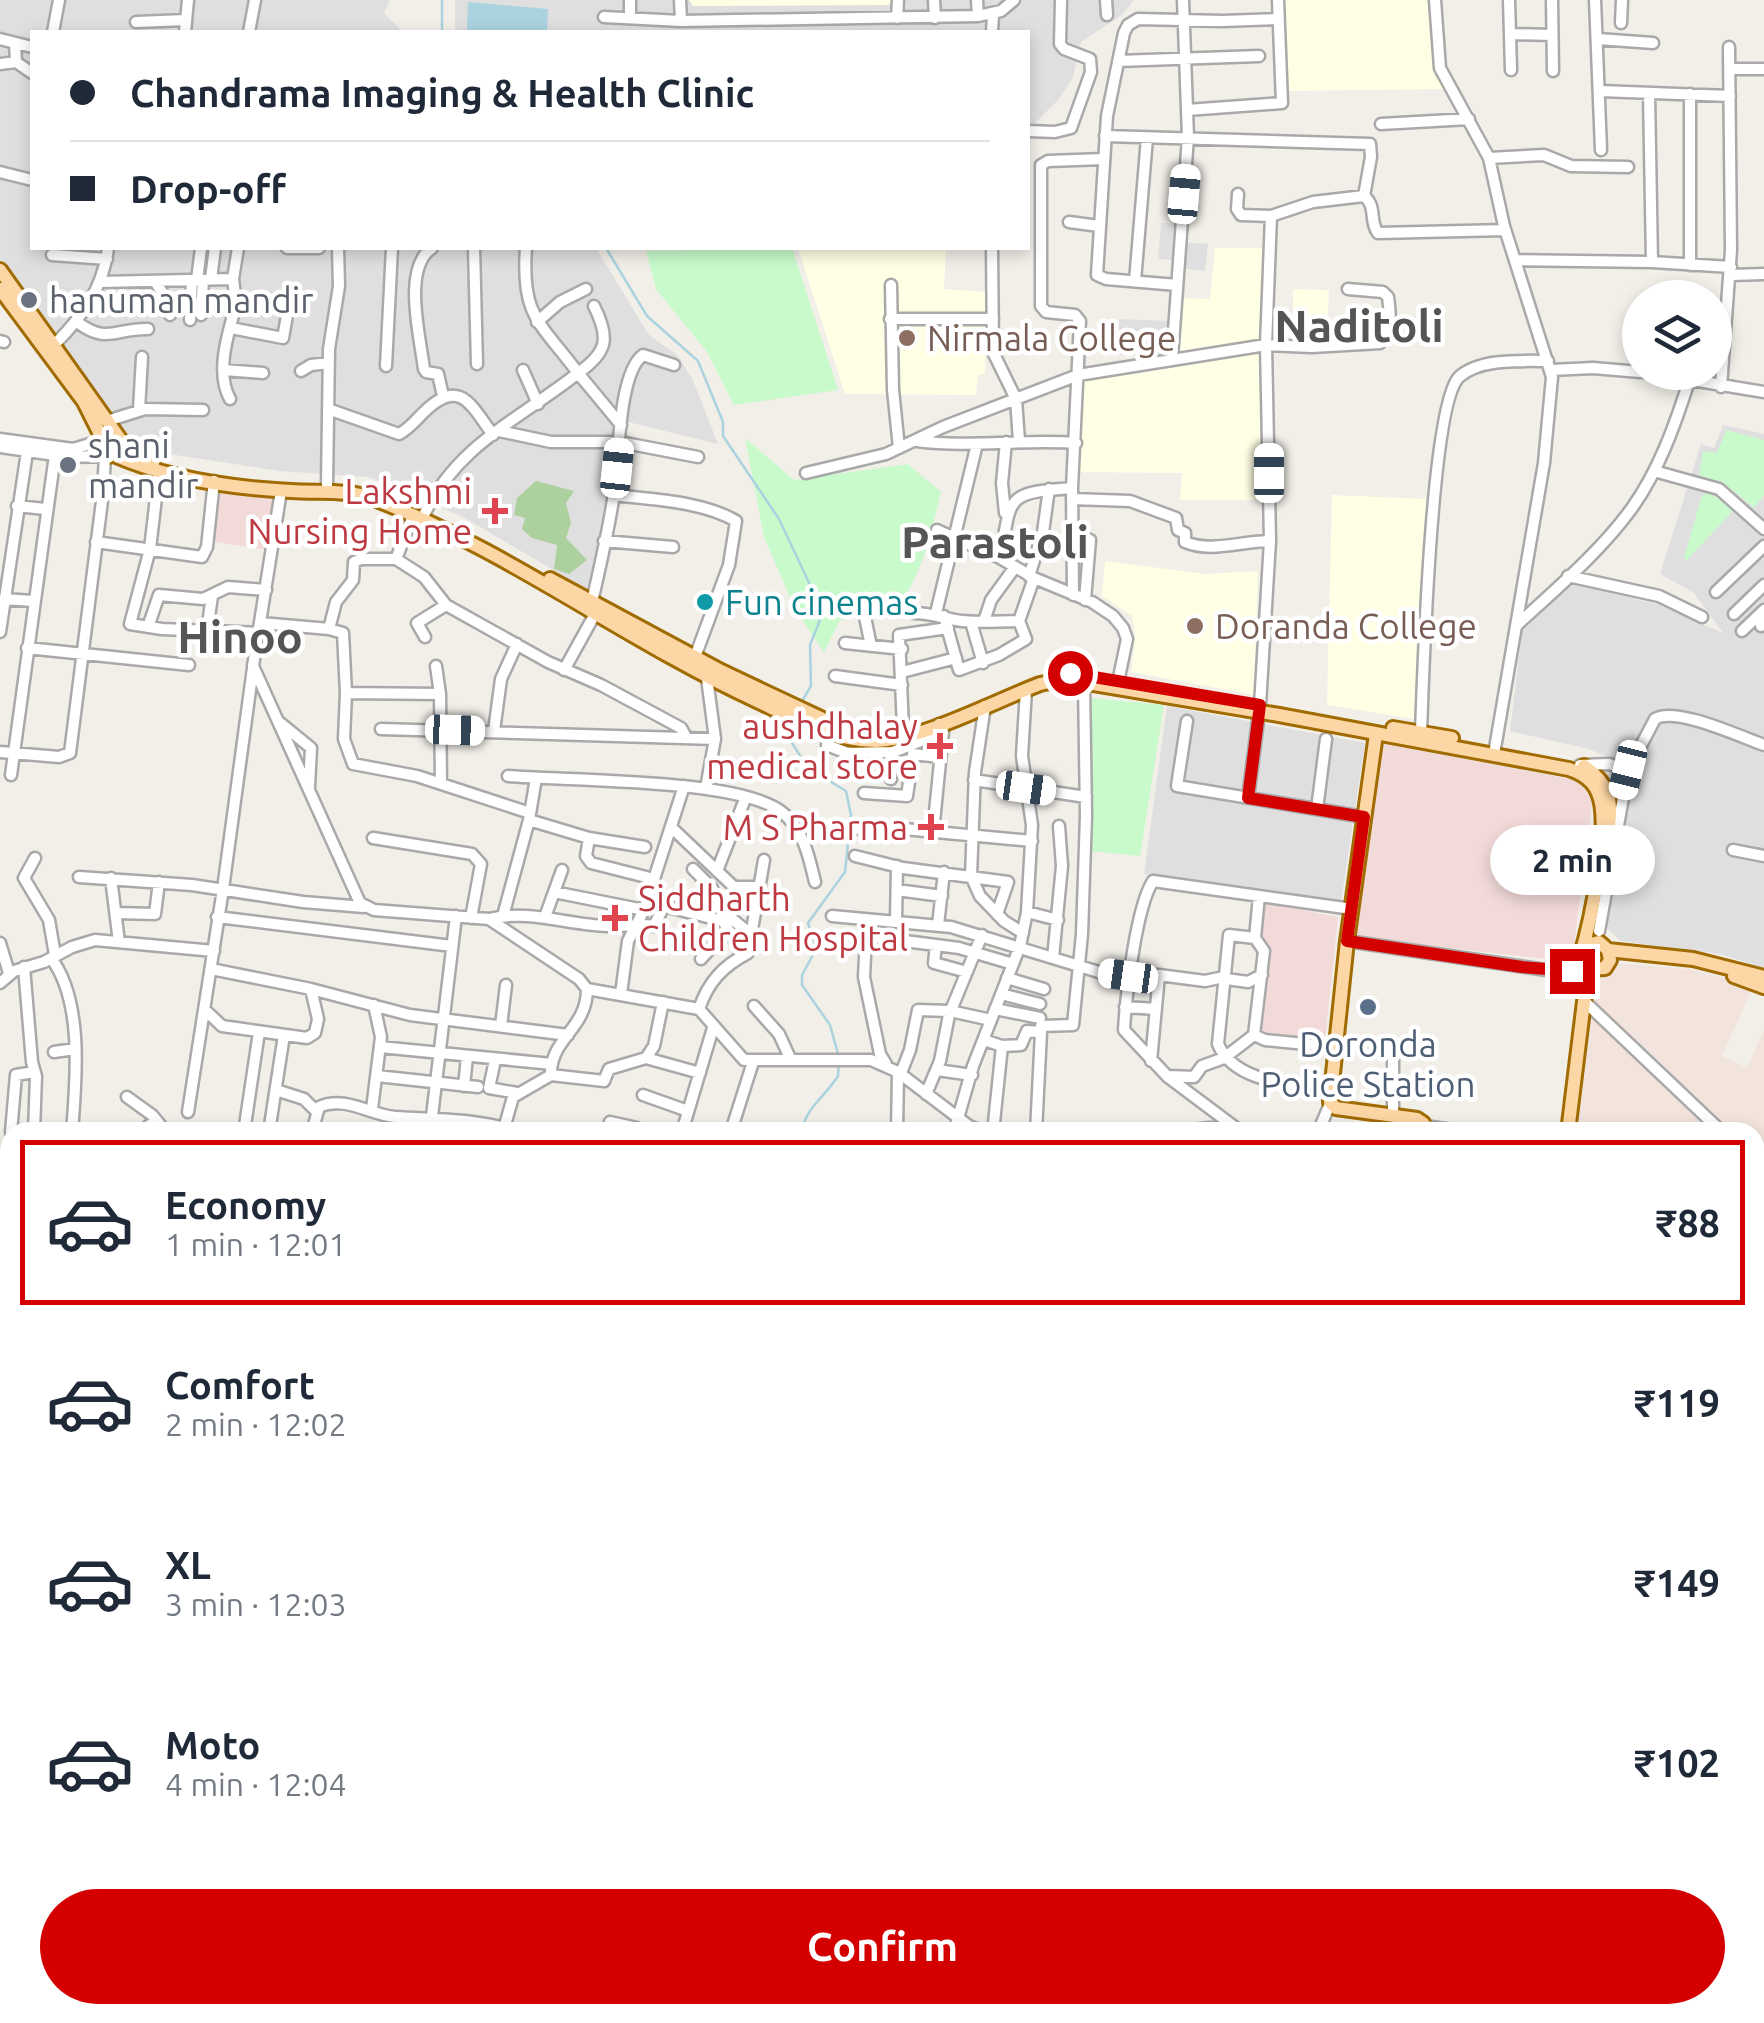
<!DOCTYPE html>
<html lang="en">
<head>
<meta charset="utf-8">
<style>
	body { margin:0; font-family:Ubuntu,sans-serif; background:#f2f2f3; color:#1f2937; height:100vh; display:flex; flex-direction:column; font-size:38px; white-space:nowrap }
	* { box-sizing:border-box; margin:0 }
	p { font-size:32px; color:#747a83 }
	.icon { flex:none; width:55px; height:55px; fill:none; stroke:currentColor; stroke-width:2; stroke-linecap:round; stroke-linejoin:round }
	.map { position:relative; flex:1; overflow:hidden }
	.side { position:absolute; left:0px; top:1122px; width:1765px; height:902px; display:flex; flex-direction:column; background:#fff; border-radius:30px 30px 0 0; box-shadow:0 5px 15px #0003 }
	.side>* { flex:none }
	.hud { position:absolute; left:30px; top:30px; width:1000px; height:220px; border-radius:0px; box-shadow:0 5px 15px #0003; display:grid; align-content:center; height:220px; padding:0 40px; background:#fff }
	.fabs { position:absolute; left:1622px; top:280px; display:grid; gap:20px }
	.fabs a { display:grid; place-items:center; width:110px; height:110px; border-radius:50%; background:#fff; box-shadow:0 5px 15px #0003; font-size:50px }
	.end { position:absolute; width:45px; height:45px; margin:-22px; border:12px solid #d40000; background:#fff; box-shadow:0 0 0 5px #fff }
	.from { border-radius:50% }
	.bubble { position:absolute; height:70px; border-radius:35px; background:#fff; box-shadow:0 5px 15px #0003; font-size:32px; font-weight:600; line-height:70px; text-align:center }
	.car { position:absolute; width:30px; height:60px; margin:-30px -15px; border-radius:12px; box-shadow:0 0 8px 2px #0007; background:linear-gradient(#fff 24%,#345 0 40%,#fff 0 76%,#345 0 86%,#fff 0) }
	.hud b { display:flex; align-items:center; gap:35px; height:95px; font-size:38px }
	.hud b+b { border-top:2px solid #e0e1e3 }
	.hud i { width:25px; height:25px; background:#1f2937 }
	ul { padding:18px 0 0; list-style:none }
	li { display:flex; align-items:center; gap:30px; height:165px; margin:0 20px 15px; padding:0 20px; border:5px solid transparent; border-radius:0px }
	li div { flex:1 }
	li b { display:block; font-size:38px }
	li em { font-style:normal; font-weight:600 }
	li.active { border-color:#d40000 }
	li>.icon { width:90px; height:90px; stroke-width:1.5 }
	.primary-button { display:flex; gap:20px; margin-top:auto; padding:20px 40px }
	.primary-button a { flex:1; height:115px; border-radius:60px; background:#d40000; color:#fff; font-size:40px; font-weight:600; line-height:115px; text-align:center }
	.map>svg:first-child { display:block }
</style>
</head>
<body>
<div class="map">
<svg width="1764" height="2023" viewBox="0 0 1764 2023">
	<rect width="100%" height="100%" fill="#f2efe9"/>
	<!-- residential -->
	<path fill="#e0dfdf" d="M0,0H390L384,13L403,32H32V248H596L649,335L677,355L692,378L718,444L628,422L598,596L461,516L369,477L280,471L162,453L137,446L125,436L0,259Z
		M455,0H1134L1122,15L1081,42L1073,77L1059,99L1028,130V32H455Z
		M1161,223L1176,224L1174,260L1158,259Z
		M1183,242L1208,244L1205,271L1180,268Z
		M1119,319L1169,321L1168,355H1119Z
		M1723,425L1764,434V968L1720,954L1621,941L1607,928L1631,779L1616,761L1589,749L1510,731L1522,632L1568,583L1656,604L1723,633L1694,593L1660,574L1701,444L1714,448Z
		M1167,706L1365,743L1341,902L1144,874Z
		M1764,1648V1740L1755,1738V1649Z"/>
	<!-- commercial -->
	<path fill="#f2dad9" d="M216,485L280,492L270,550L209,541Z
		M1381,743L1580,781L1589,791L1592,803L1572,962L1355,937Z
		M1261,902L1338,917L1325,1040L1261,1034L1258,1030L1267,966V951L1259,939Z"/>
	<!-- education -->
	<path fill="#ffffe5" d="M689,0H893L888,5L693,6Z
		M1285,0H1430L1435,69L1444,89L1287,91Z
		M798,248H946L944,289L987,292L985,374L978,375L976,395L845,394Z
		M1215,248H1270L1272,343L1174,356L1179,298L1210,299Z
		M1293,289L1329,290L1327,337H1293Z
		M1268,352L1266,500H1180L1182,473L1077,472L1085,378Z
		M1332,495L1427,499L1415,719L1327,705Z
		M1105,561L1205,574L1258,571L1254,695L1131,672L1135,636L1132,616L1102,596Z
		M1755,1484L1764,1486V1567L1755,1565Z"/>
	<!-- military -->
	<path fill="#f3e3dd" d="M1614,963L1688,969L1750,984L1751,991L1722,1056L1747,1068L1764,1030V1394L1755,1395V1132H1576L1596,976Z"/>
	<!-- forest -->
	<path fill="#add19e" d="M536,481L574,491L566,503L571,523L566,538L587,560L569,574L554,569L557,545L532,538L522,529L525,518L514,515L517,498Z"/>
	<!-- park -->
	<path fill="#c8facc" d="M792,248L838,390L734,405L707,352L656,289L646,251Z
		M1726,430L1764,440V495L1754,508L1723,482L1699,476L1703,451L1717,453Z
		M745,438L794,480L908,464L941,492C930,536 922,579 892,613L840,620L824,652L796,611L764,537Z
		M1712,493L1733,511L1687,560L1684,558L1702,495Z
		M1092,698L1164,705L1140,856L1090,851Z"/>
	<!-- water -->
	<path fill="#aad3df" d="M468,2L548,9L547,32H467Z"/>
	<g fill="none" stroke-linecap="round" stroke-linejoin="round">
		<!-- stream -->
		<path stroke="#aad3df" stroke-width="2.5" d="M442,32V0
			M606,248L647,316L698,361L723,422V436L779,519L812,589L820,620L810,645L811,686L802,701
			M789,720L783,729L808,768L846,791L851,815L845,872L808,923L814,941V953L802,975V985L830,1025L838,1054
			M801,1132C807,1106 825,1097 838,1076L839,1062
			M845,2023L851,2015"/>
		<defs>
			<path id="minor" d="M630,0V18
				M680,0L681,21
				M934,0L935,18
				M977,0L978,16
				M1106,0L1107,15
				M1435,0L1440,68L1489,158L1504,226L1552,377L1544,463L1494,754
				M1509,0L1511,70
				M1552,0L1553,71
				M1595,0L1601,150
				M604,17L681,21L978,16L1001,11L1014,0
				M897,18L898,0
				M136,22L186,20
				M1621,23L1622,0
				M53,32L59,0
				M185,32L188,0
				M249,32L255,0
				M992,32L993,15
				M1510,34L1552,35
				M0,39L32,47
				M1598,39L1653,43
				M15,44L16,62L32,73
				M1118,61L1259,56
				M0,64L16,62
				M1730,69H1764
				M1601,91L1730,96
				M1649,93L1652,262
				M1690,94V265
				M1187,110L1282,103L1278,0
				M1381,124L1469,119
				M1028,131L1055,132L1071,128L1091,72L1090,59L1064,49L1060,44L1061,0
				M1105,136L1370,144L1371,157L1364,196C1377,206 1369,222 1378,233L1505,230
				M1489,158L1544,155L1571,166L1628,167
				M0,172L32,180
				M1238,194L1237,209L1241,215L1271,216
				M1069,222L1099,226
				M287,248H319
				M432,248C402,268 420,336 424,369L426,372L438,374L443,396
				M474,248L477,364
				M992,248L993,352L1016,399L1019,441
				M52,255L107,259
				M1515,260L1652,262L1731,267
				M1731,275L1764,274
				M211,279L215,248
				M197,280L201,248
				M1135,281L1147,138
				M101,282L233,279
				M156,283L169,303L170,315
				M891,285L893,390L899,448
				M1177,285L1106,279L1097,275L1107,116L1124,33L1128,25L1138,19L1223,21L1279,19
				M594,306C610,338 608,352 578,373L621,425
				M201,315L203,280
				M890,319H993
				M190,320L192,280
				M77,322C107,345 116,328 148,329
				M537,322L560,302L586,289
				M231,328L283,338L289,304L241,300L235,295L233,279L238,248
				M0,341L4,342
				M55,344C83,316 103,288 108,248
				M1172,358L1188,137L1183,0
				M386,366L392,248
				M224,370L263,373
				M523,370L538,404
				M1551,370L1593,368L1640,372
				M301,371L311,365L329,363
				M1644,372L1764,392
				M1721,387L1731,250L1729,47
				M230,399C214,371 230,327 238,298
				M328,409L399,434C409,429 415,421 423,413C459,377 470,403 493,435
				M139,410L142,357
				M107,421L145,409L203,410
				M499,431L551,442H620L698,457
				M0,439L73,449L100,441
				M917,441C970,448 1023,439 1076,443
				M0,447L68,457L107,456
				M1654,471L1719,489L1764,529
				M159,472L150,549L130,624L162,629L259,633
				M806,473L886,454L943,427L1078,375L1266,345L1312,347L1380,343C1393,331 1390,313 1388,297L1383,292L1348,289
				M327,485L329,349L339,286L338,248
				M281,491L253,666L360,903L374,910L489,919C528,909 568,925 607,926C624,927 638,923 654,926L664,906L723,921L743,955
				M614,495C654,500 702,501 736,521L729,565L695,657
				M1072,499L1130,501L1176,518L1178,530L1185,533V542C1211,553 1242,541 1270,541
				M17,506L45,509
				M425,513C458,444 520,419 578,373C540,322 521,317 526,248
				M1005,513L1002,483L1006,442
				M413,516L396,559L424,577L446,605L548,662L601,685L681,728L686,737
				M937,530L1000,558L1034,578L1092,602L1113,616L1123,628L1127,639L1117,687
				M1072,534L1090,540L1085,600
				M604,541L673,547
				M96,542L202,557L207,547L214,481
				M1000,558C1012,497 1003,493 1072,488
				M1029,576L1043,532L1049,489
				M1568,576L1659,596L1702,617
				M1716,592L1764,546
				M1073,595L1072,488L1080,321L1075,315L1046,312L1041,306V165L1048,161L1104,159
				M4,599L33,601
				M592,602C600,566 609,529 614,493C619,462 618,373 643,355L674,365
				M914,613C931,613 945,619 962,621C980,623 1000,621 1019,621
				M936,613L977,444
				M1734,614L1764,585
				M944,616L959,670L999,655L1026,639L1019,621L1034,578
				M865,617L871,646
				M984,621L991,600L1015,567
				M971,622L983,663
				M261,623L329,629L343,633L346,693L344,739L353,764L417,776L530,813
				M1517,625C1556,589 1600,552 1632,508C1659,470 1675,425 1689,381
				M1761,626L1764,622
				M148,627L159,595L203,599L228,587L266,590
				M329,629L336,602L353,580L354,562L361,559H396
				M207,631L212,596
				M1742,631L1764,610
				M0,632L27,452
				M425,637L417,623L446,605
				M845,643L902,649
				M27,648L189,665
				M436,666L440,694L441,784
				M564,670L595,614
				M902,672L956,658
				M835,676L902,685
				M707,678L715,739
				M346,693L440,694
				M985,706L975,772L971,876L980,896L1004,921L1023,933
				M278,721L311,748L309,787
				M1187,721L1177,786L1364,817
				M381,729L715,739L706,788
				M903,729L899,635L948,628
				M494,731L501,679L517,644
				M1421,732C1423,679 1431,405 1459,377C1480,358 1522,361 1548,361
				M827,745L847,753L893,752L891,779
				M0,752L59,757L70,753L103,493L105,456
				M893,752L943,732
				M1580,765L1609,764L1628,770
				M11,775L55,455
				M508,776C567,781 742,778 783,813C804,831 809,857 815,882
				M974,780L1086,797
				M864,793L907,796L913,754L940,757
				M1248,798L1260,705L1270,541L1266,345L1271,216L1313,202L1364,196
				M1317,809L1326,739
				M529,820L589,838L586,856L591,863L654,879
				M672,828L734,887H760
				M855,829L872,826L1032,841
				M933,832L943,732L939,724
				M373,838L472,854L481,864L471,918
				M589,838L645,847
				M1733,850L1764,856
				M855,856L903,868L1008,882L997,914
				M35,858L24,878L49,920L55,955
				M693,869L712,888L717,904L727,915L753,936
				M717,871L745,799
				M79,877L192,885L303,902L364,907
				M111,878L119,942
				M897,890L942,896
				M554,892L644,910
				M1027,912L1058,920
				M116,913L155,914L159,882
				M503,916L529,820L536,778
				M832,916L951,927L1102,973L1128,977L1159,975L1205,981L1219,978L1248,982L1262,975
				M217,917L452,946
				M545,917L562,870
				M489,919L579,979L587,989L699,1009L744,1060H871L898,1072L969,1126L983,1132
				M896,920L897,866
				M938,925L944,872
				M1599,931L1628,770L1655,719C1675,706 1741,737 1764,745
				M1255,938L1229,935L1218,1044C1235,1084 1294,1084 1331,1090
				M1347,941L1553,971H1572L1584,965
				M0,943L9,973
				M936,945L934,963L967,972
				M51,958C84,1002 76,1081 72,1132
				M1053,958L1062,866L1059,826
				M701,959L716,942L731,933
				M24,967L32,1062L36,1076L34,1132
				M211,969L311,989L410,1015L568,1035
				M1007,978L1044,989
				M0,983L14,971L44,962L72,947L95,940L214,951
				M621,994L628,941L644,910L684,786
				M1001,994L1040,1004
				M1584,1001L1722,1132
				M754,1006L779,1034L790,1058
				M1125,1007L1156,1009
				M699,1009C708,982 723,966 748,953L764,860
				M995,1009L1040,1018
				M205,1010L222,1026L307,1038L315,1033L318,1019L311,989
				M501,1026L506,985
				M1254,1035L1265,1040L1336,1047
				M984,1040L1002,1046L1021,1045L1027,1031L1041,1032V1026L1073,1025L1082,934L1086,816L1084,683
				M380,1047L552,1064
				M54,1052L75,1049
				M646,1058L654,1046L663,1002
				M495,1060L489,1088L517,1093
				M1151,1061L1159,975
				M886,1064L880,1054L864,977L866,936L959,948L1013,964
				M937,1070L972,1075
				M551,1071C553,1037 587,1028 587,989
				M901,1073L910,1050L918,1010L950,1011L991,1020
				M377,1076L478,1087
				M1169,1076L1194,1077L1202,1066L1224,1058L1254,1035L1264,951L1255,938L1259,896
				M464,1086L467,1057
				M276,1090L304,1099L317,1112
				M926,1094L940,1061L949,1015L982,935
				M643,1095L688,1111
				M127,1097L152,1115L166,1132
				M372,1109L381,1037L374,1005
				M188,1112L223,889L253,668
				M1393,1115V1057
				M432,1116L456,916
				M733,1125L753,1062
				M1425,1126L1466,1132
				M1240,1131L1168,1077L1124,1030C1126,996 1136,907 1153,881L1352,909
				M11,1132L16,1075L34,1072
				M146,1132L148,1126L156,1122
				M244,1132L259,1032
				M269,1132L284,1035
				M312,1132L319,1107C345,1095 370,1115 395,1117C440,1120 475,1118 519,1132
				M503,1132L513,1097L551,1075L604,1081L609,1069L646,1058L700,1073
				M608,1132L610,1122L637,1128L639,1132
				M682,1132L713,1028
				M897,1132L898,1072
				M954,1132L973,1066L1020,946L1027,912L1032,825L1022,756L1026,690
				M993,1132L1002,1046
				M1036,1132L1041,1032
				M1147,1132H1164
				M1175,1132L1209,1128L1306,1132
				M1318,1132L1330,1104
				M10,1145V1150
				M1755,1150L1764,1155
				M1755,1218L1764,1176
				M0,1309L10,1311
				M0,1378L10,1336
				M0,1389L10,1391
				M0,1490L10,1488
				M0,1668L10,1687
				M1755,1813L1764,1814
				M1755,1967L1764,1969
				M530,2015L531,2023
				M1453,2015L1494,2023
				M4,2023L2,2007L10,1977
				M87,2023L88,2015
				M572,2023V2015
				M906,2023L914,2015
				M994,2023L1014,2015
				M1119,2023L1121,2015
				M1193,2023L1194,2021
				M1412,2023L1414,2015
				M1673,2023L1674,2015
				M1714,2023L1716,2015"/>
			<path id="major" d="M0,270L120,439L119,451L108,456L101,450L100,441L107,434H113
				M0,289L84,402L102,438
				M121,442L137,456L153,463
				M114,455C168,479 233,488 291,491C318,493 348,489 374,499C508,550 625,640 755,700C793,718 833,741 876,741C922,740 995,701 1040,684L1064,679L1279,715L1569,769C1581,773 1593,780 1598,793C1612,825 1590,924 1580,958L1588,969L1605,968L1610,960L1608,950L1599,942L1586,945
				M550,579L721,671L844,729
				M1393,728L1452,738
				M1376,734L1347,941L1330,1102L1336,1108L1417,1119L1423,1123L1425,1132
				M1584,766C1607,782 1613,798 1609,825
				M1608,950L1693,959L1764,977
				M1734,976L1764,987
				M1568,1132L1588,969
				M1755,1400L1764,1399
				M1312,2023L1315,2015"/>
		</defs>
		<!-- minor casing -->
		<use href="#minor" stroke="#a9a9a9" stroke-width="15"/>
		<!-- major casing -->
		<use href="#major" stroke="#a06b00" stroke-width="18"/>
		<!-- minor -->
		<use href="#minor" stroke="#fff" stroke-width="10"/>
		<!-- major -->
		<use href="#major" stroke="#fcd6a4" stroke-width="12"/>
	</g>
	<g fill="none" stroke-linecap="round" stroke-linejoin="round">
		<!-- route -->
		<path stroke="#d40000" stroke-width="12" d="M1070,673L1260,705L1248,798L1364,817L1347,941L1522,967L1572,971"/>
	</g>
	<!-- markers -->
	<g fill="#6b7280" stroke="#fff" stroke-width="4">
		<circle cx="29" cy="300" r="10"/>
		<circle cx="68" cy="465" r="10"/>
	</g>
	<g fill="#8d6e63" stroke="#fff" stroke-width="4">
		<circle cx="907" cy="338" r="10"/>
		<circle cx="1195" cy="626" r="10"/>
	</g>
	<g fill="#e0444e" stroke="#fff" stroke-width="4">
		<path d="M490 496h10v10h10v10h-10v10h-10v-10h-10v-10h10z"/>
		<path d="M935 731h10v10h10v10h-10v10h-10v-10h-10v-10h10z"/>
		<path d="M926 812h10v10h10v10h-10v10h-10v-10h-10v-10h10z"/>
		<path d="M610 903h10v10h10v10h-10v10h-10v-10h-10v-10h10z"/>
	</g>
	<circle fill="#0f9aa8" stroke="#fff" stroke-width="4" cx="705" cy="602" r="10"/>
	<circle fill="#5c6f8a" stroke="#fff" stroke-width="4" cx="1368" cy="1007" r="10"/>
	<g text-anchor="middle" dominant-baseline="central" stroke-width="9" stroke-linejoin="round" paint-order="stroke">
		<!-- worship labels -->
		<g font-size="35" fill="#5b616d" stroke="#fff" text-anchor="start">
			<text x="49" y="300">hanuman mandir</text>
			<text x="88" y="445">shani<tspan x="88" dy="40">mandir</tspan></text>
		</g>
		<!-- education labels -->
		<g font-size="35" fill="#785e54" stroke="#fff" text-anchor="start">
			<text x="927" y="338">Nirmala College</text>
			<text x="1215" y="626">Doranda College</text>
		</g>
		<!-- health labels -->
		<g font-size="35" fill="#be3a42" stroke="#fff" text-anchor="end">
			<text x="472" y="491">Lakshmi<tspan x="472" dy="40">Nursing Home</tspan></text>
			<text x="918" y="726">aushdhalay<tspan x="918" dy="40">medical store</tspan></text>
			<text x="908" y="827">M S Pharma</text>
			<text x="638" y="898" text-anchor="start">Siddharth<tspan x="638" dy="40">Children Hospital</tspan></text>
		</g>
		<!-- culture labels -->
		<g font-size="35" fill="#0d838f" stroke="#fff" text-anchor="start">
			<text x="725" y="602">Fun cinemas</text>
		</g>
		<!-- service labels -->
		<g font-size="35" fill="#4e5e75" stroke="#fff">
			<text x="1368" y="1044">Doronda<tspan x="1368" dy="40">Police Station</tspan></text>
		</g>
		<!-- district labels -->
		<g font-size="45" font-weight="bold" fill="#555" stroke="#fff">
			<text x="1359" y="325">Naditoli</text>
			<text x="995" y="541">Parastoli</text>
			<text x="240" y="636">Hinoo</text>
		</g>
	</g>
</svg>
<div class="fabs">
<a><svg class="icon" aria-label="layers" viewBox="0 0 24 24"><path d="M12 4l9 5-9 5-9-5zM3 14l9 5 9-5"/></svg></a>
</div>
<i class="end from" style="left:1070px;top:673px"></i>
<i class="end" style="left:1572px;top:971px"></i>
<div class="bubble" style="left:1490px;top:825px;width:165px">2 min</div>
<i class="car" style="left:1184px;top:194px;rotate:5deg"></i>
<i class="car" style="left:617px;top:468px;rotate:6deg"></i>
<i class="car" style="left:1269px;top:473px;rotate:0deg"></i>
<i class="car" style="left:455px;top:730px;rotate:92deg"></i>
<i class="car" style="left:1628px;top:770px;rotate:194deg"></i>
<i class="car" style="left:1026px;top:788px;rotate:98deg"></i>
<i class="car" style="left:1128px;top:976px;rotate:278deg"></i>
<div class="hud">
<b><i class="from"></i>Chandrama Imaging &amp; Health Clinic</b>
<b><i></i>Drop-off</b>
</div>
<section class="side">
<ul>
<li class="active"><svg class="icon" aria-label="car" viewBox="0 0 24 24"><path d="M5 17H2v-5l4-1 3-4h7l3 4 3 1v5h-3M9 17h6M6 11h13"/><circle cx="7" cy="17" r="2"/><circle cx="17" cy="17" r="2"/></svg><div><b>Economy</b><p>1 min · 12:01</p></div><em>₹88</em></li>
<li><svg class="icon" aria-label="car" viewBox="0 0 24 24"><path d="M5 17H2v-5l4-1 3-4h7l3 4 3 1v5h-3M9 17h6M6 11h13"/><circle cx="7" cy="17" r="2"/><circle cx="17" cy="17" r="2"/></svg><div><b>Comfort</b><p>2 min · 12:02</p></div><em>₹119</em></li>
<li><svg class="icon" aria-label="car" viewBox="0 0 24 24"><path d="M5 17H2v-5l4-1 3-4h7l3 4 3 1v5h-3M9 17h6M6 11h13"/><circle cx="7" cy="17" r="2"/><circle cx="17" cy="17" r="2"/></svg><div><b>XL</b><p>3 min · 12:03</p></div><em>₹149</em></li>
<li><svg class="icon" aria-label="car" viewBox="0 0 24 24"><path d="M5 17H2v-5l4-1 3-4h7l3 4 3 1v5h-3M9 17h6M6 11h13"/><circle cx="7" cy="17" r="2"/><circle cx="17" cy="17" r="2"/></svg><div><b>Moto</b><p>4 min · 12:04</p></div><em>₹102</em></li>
</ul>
<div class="primary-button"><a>Confirm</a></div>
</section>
</div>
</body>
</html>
